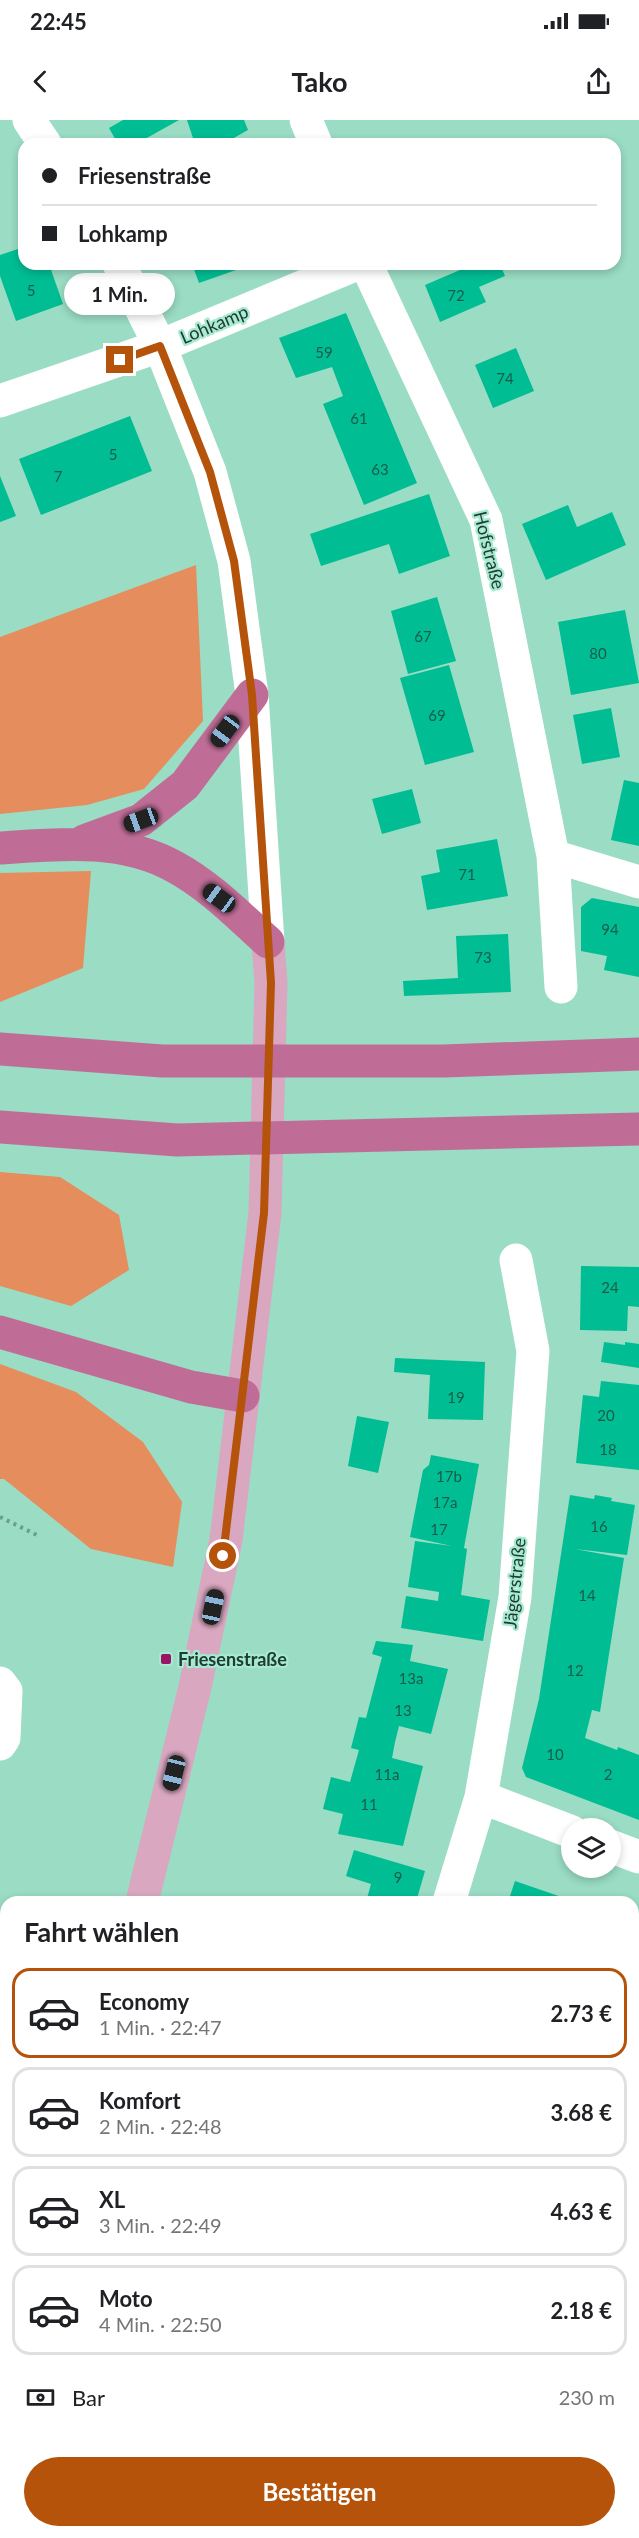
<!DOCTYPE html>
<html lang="de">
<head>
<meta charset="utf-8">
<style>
	body { margin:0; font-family:Lato,sans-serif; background:#f2f2f2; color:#202124; height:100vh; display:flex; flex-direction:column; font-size:22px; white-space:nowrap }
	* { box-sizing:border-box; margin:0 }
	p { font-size:20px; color:#757577 }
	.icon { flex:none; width:33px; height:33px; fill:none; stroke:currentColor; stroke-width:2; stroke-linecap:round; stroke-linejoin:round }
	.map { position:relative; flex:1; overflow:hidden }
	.drawer { position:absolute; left:0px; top:1776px; width:639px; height:642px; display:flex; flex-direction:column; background:#fff; border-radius:18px 18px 0 0; box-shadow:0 3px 9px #0003 }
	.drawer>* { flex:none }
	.top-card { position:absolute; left:18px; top:18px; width:603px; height:132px; border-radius:18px; box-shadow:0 3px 9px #0003; display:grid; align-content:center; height:132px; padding:0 24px; background:#fff }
	.controls { position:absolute; left:561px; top:1698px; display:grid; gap:12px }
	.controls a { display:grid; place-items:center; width:60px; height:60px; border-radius:50%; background:#fff; box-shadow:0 3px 9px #0003; font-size:30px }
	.end { position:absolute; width:27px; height:27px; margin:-14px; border:8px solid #b45309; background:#fff; box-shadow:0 0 0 3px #fff }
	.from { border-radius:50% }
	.bubble { position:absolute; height:42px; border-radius:21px; background:#fff; box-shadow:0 3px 9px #0003; font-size:20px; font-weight:700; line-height:42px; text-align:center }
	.car { position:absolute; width:18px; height:36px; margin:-18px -9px; border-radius:8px; box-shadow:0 0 4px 2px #0007; background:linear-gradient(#222 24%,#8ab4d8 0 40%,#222 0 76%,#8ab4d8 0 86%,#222 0) }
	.top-card b { display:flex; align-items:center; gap:21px; height:57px; font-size:22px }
	.top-card b+b { border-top:2px solid #e0e0e0 }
	.top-card i { width:15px; height:15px; background:#202124 }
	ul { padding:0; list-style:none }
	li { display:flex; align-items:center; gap:18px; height:90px; margin:0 12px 9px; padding:0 12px; border:3px solid #e0e0e0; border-radius:18px }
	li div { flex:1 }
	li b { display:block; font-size:22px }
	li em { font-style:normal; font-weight:700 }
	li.on { border-color:#b45309 }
	li>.icon { width:54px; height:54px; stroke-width:1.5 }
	h2 { padding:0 24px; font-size:27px; line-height:72px }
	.pay { display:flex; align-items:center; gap:15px; height:66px; padding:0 24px; font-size:22px }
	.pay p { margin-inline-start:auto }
	.cta { display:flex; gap:12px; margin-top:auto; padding:12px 24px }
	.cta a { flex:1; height:69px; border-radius:36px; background:#b45309; color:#fff; font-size:24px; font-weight:700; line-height:69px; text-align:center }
	.status { display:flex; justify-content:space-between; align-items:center; height:42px; padding:0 30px; background:#fff; direction:ltr }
	.status svg { height:16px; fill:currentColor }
	header { display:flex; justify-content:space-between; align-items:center; height:78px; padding:0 24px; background:#fff; font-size:27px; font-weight:700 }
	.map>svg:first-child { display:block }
</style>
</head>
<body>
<div class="status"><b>22:45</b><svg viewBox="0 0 49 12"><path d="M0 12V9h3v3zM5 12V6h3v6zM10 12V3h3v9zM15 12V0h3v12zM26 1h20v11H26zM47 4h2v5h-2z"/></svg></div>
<header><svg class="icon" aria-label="back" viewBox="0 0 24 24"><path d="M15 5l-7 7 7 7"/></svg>Tako<svg class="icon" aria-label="share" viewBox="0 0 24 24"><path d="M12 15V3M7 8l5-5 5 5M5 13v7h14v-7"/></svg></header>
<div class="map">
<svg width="639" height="2418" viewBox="0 0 639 2418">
	<rect width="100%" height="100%" fill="#9adcc4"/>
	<!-- green -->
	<path fill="#e58d5c" d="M196,445L203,601L144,669L87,685L0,694V517Z
		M91,751L83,848L0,882V753Z
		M0,1052L60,1057L119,1095L129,1150L71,1186L0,1166Z
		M0,1244L76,1272L143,1322L182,1382L173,1447L91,1429L4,1359H0Z
		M6,2284V2406L0,2409V2294Z"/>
	<!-- building -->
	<path fill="#00bd93" d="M123,0H179L136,24H118L109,8Z
		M187,0H244L248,10L223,24H195Z
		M24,127V144H49L63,184L16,201L0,156V135Z
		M192,144H253L199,163Z
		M474,144H500L505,156L479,167L486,182L440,202L425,165Z
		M346,193L417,363L364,385L323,284L343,276L332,247L296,258L279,218Z
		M516,228L534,271L493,288L475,245Z
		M130,296L152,351L41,395L19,339Z
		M0,356L16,396L0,402Z
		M429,374L450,436L399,454L389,424L321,446L310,414Z
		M568,385L577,407L612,392L626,425L546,460L522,404Z
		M437,477L456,541L408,554L391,491Z
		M625,490L639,563L571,575L558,502Z
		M449,545L474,632L425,645L400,558Z
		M611,588L620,637L582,644L573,595Z
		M624,660L639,663V726L611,720Z
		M412,669L421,703L382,714L372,679Z
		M497,719L508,776L427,790L421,756L440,752L436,730Z
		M592,778L639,787V857L604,850L607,836L581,831V787Z
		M508,814L511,872L404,876L403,861L458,858L456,816Z
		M581,1146L639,1147V1187L628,1186L627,1211L580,1210Z
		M604,1222L625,1225V1222L639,1224V1248L601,1242Z
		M395,1238L485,1242L483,1300L428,1299L430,1255L394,1252Z
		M601,1261L639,1265V1350L576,1343L583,1275L599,1277Z
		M357,1296L389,1302L378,1353L348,1346Z
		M431,1335L479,1344L464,1428L467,1429L461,1475L490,1480L483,1521L401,1508L406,1476L438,1481L439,1472L408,1467L415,1421L452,1426L410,1417L423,1350L429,1345Z
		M570,1375L594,1379L595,1375L612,1378L611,1381L635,1385L627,1435L575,1429L624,1438L600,1592L592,1590L585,1618L617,1630L618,1627L639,1635V1700L526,1657L522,1648L539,1579Z
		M376,1521L413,1525L410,1541L448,1549L431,1614L399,1606L395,1622L392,1638L423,1646L403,1726L338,1714L343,1694L323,1689L331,1657L350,1662L359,1630L351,1628L359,1597L366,1598L382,1537L372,1534Z
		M354,1730L425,1751L416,1782H366L371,1764L346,1756Z
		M515,1761L576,1782H503L504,1778L509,1779Z
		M633,1797L639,1799V1869L633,1866Z
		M639,1955V1990L633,1988V1970Z
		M633,2076L639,2079V2092L633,2090Z
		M639,2233V2281L633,2279V2249Z
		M131,2412H143L147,2418H121Z
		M261,2412H319L321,2418H263Z
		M430,2412H461L477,2418H428Z
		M535,2412H577L576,2418H533Z"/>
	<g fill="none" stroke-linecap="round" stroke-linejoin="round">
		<!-- path -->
		<path stroke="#6b9e8c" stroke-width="4" stroke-dasharray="3 4.5" stroke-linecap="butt" d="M0,1397L39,1416
			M17,2418L28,2412"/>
		<!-- minor -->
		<path stroke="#fff" stroke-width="33" d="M29,0L45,24
			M306,0L316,24
			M119,144L160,226L210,352L234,441L252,575L268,822
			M366,144L486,400L553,736L639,762
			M0,281L160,226L357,144
			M553,736L561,867
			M0,1563L6,1571L4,1618L0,1624
			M481,1677L572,1712
			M610,1726L639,1737
			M449,1782L481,1677L515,1477L533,1231L516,1140
			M633,2350L639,2352
			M387,2412L389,2418"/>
		<!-- major -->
		<path stroke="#d9a7c0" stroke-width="33" d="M142,1782L195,1567L226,1420L265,1093L271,863L268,822
			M0,2010L6,2017
			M0,2179L6,2166"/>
		<!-- highway -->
		<path stroke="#bf6d96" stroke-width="33" d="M84,721L141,700L185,665L252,575
			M0,728C58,724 122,717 175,747C210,766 239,796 268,822
			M0,929L162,941H444L639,934
			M0,1007L177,1020L639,1009
			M0,1212L191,1267L243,1276"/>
	</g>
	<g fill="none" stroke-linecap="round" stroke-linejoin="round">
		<!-- route -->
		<path stroke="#b45309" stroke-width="8" d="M120,240L160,226L210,352L234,441L252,575L271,863L264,1093L223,1436"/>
	</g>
	<!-- markers -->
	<rect fill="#9a1567" stroke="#a6ead1" stroke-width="2" x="160" y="1533" width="12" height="12" rx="3"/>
	<g text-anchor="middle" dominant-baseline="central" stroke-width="4.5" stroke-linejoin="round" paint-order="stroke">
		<!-- number labels -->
		<g font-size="15" fill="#185c4a">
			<text x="31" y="170">5</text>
			<text x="456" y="175">72</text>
			<text x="324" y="232">59</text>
			<text x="505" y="258">74</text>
			<text x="359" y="298">61</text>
			<text x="113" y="334">5</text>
			<text x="380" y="349">63</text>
			<text x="58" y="356">7</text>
			<text x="423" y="516">67</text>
			<text x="598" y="533">80</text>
			<text x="437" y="595">69</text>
			<text x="467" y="754">71</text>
			<text x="610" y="809">94</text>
			<text x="483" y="837">73</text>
			<text x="610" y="1167">24</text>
			<text x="456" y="1277">19</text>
			<text x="606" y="1295">20</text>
			<text x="608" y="1329">18</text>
			<text x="449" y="1356">17b</text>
			<text x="445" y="1382">17a</text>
			<text x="599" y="1406">16</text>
			<text x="439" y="1409">17</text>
			<text x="587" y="1475">14</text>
			<text x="575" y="1550">12</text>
			<text x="411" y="1558">13a</text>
			<text x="403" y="1590">13</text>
			<text x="555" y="1634">10</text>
			<text x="387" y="1654">11a</text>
			<text x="608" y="1654">2</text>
			<text x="369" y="1684">11</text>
			<text x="398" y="1757">9</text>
		</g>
		<!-- street labels -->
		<g font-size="18" fill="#203b31" stroke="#a6ead1">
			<text transform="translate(214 204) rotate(-23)">Lohkamp</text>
			<text transform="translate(490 430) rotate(76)">Hofstraße</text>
			<text transform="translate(514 1463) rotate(-84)">Jägerstraße</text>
		</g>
		<!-- poi labels -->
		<g font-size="18" font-weight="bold" fill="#203b31" stroke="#a6ead1" text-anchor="start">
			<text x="178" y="1539">Friesenstraße</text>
		</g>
	</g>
</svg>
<div class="controls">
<a><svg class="icon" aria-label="layers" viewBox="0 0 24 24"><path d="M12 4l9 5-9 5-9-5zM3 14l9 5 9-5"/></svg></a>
</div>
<i class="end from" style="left:223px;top:1436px"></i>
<i class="end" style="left:120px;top:240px"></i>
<div class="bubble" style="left:64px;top:153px;width:111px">1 Min.</div>
<i class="car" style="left:225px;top:611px;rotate:217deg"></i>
<i class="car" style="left:141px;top:700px;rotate:250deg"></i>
<i class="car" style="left:219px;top:778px;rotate:306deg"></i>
<i class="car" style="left:213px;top:1487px;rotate:12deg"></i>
<i class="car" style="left:174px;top:1653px;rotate:194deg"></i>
<div class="top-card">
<b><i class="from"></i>Friesenstraße</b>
<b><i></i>Lohkamp</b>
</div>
<section class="drawer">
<h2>Fahrt wählen</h2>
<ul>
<li class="on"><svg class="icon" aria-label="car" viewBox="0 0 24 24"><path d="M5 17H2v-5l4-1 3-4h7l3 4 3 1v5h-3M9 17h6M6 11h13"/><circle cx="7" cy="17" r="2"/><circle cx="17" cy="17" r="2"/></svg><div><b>Economy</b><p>1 Min. · 22:47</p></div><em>2.73 €</em></li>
<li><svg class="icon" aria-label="car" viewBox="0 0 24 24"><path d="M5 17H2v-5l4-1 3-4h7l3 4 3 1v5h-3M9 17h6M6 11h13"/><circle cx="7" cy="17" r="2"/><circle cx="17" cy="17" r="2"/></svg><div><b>Komfort</b><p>2 Min. · 22:48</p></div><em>3.68 €</em></li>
<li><svg class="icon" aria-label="car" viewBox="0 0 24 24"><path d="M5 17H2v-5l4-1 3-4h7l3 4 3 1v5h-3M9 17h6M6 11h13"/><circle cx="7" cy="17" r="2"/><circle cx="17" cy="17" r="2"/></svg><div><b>XL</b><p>3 Min. · 22:49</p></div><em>4.63 €</em></li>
<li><svg class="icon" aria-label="car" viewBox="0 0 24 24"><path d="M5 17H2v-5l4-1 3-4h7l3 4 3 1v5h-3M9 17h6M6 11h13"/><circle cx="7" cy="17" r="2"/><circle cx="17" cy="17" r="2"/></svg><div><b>Moto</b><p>4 Min. · 22:50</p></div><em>2.18 €</em></li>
</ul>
<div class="pay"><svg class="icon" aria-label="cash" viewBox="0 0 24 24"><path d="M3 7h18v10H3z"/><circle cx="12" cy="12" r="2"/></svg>Bar<p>230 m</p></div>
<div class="cta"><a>Bestätigen</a></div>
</section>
</div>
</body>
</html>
